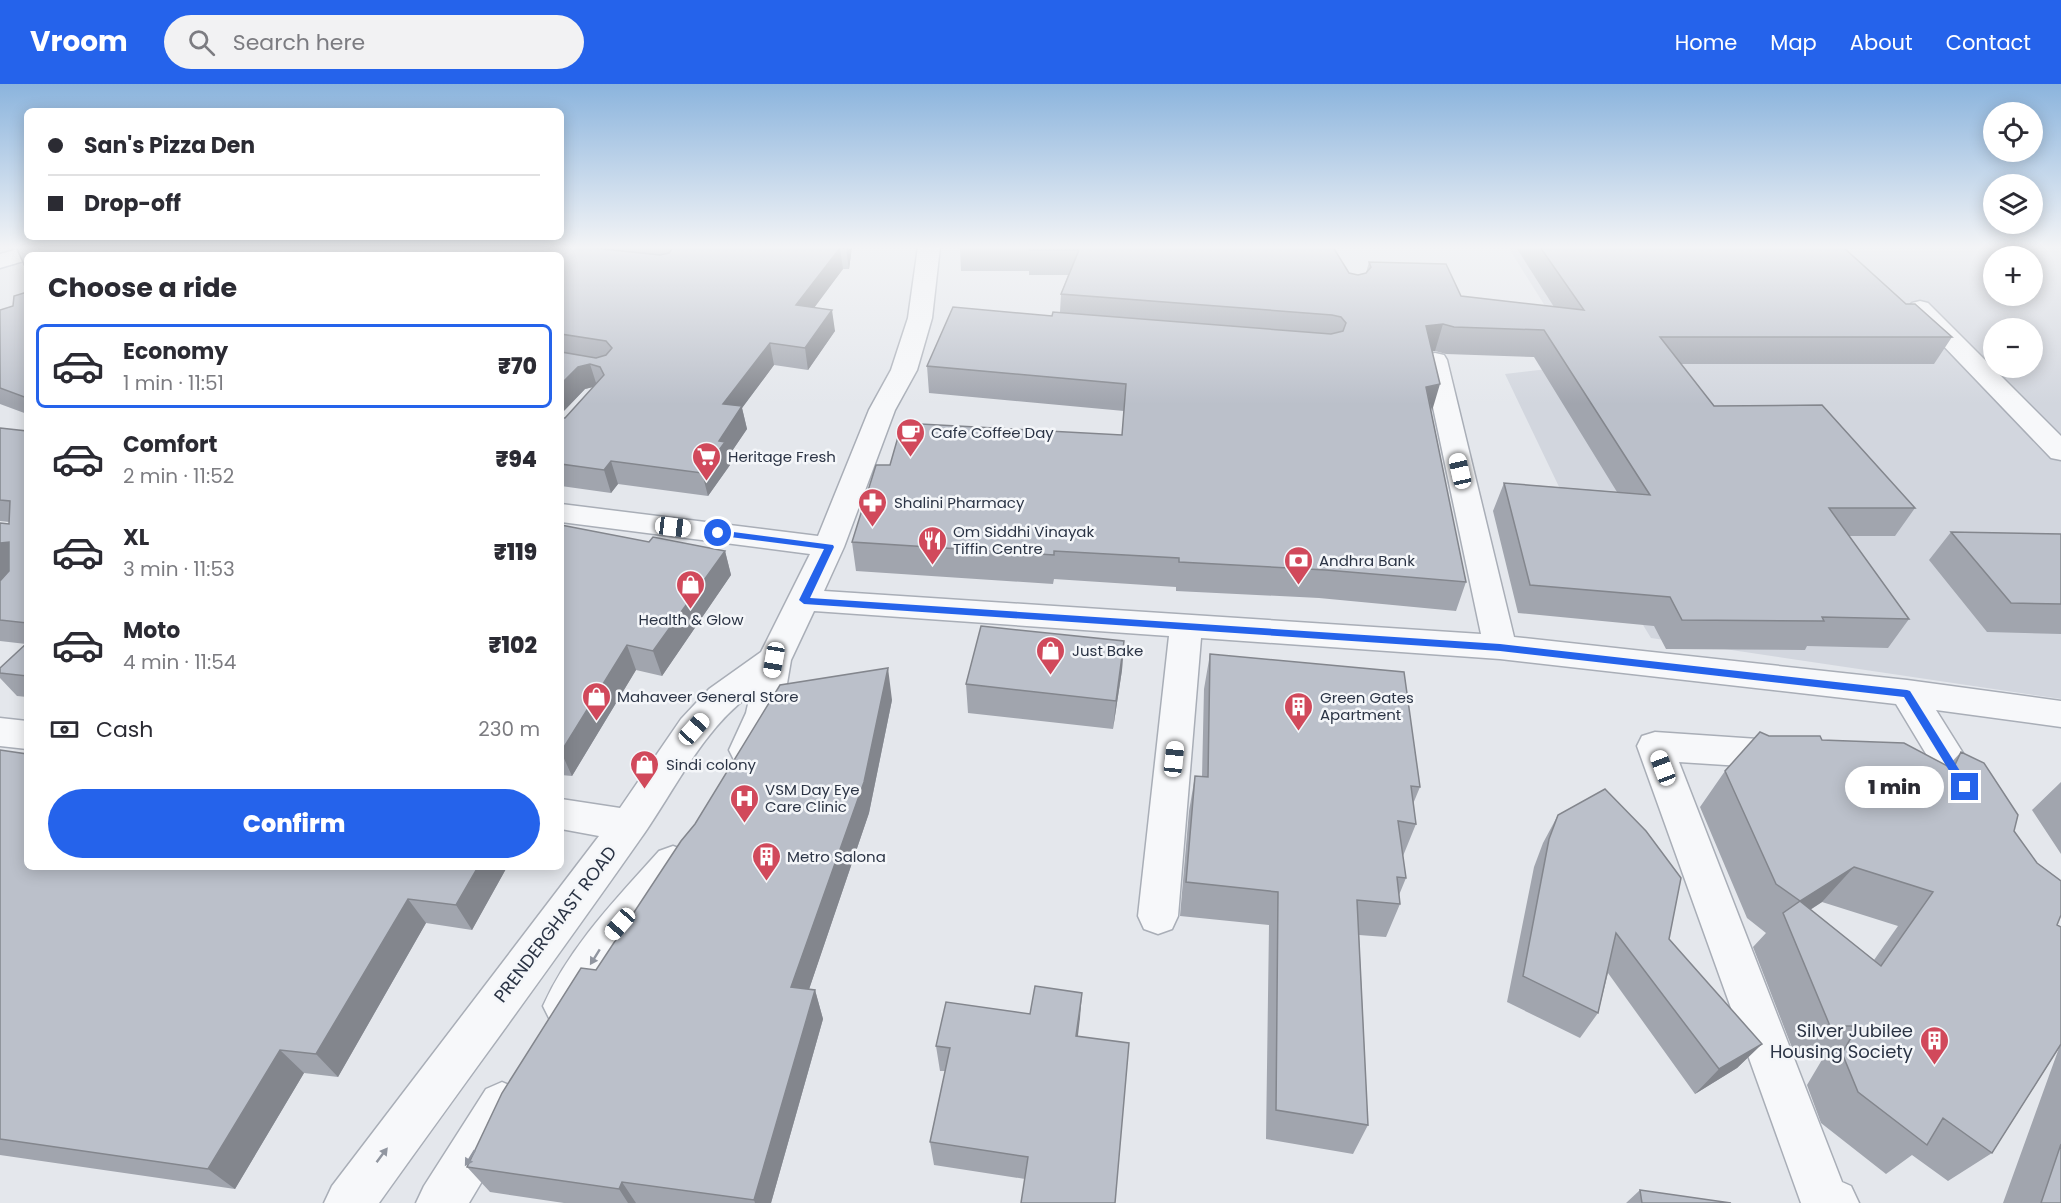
<!DOCTYPE html>
<html lang="en">
<head>
<meta charset="utf-8">
<style>
	body { margin:0; font-family:Poppins,sans-serif; background:#f2f2f3; color:#2b2b33; height:100vh; display:flex; flex-direction:column; font-size:22px; white-space:nowrap }
	* { box-sizing:border-box; margin:0 }
	p { font-size:20px; color:#7c7c81 }
	.icon { flex:none; width:33px; height:33px; fill:none; stroke:currentColor; stroke-width:2; stroke-linecap:round; stroke-linejoin:round }
	.map { position:relative; flex:1; overflow:hidden }
	.panel { position:absolute; left:24px; top:168px; width:540px; height:618px; display:flex; flex-direction:column; background:#fff; border-radius:9px; box-shadow:0 3px 15px #0003 }
	.panel>* { flex:none }
	.guide { position:absolute; left:24px; top:24px; width:540px; height:132px; border-radius:9px; box-shadow:0 3px 15px #0003; display:grid; align-content:center; height:132px; padding:0 24px; background:#fff }
	.controls { position:absolute; left:1983px; top:18px; display:grid; gap:12px }
	.controls a { display:grid; place-items:center; width:60px; height:60px; border-radius:50%; background:#fff; box-shadow:0 3px 15px #0003; font-size:30px }
	.end { position:absolute; width:27px; height:27px; margin:-14px; border:8px solid #2563eb; background:#fff; box-shadow:0 0 0 3px #fff }
	.from { border-radius:50% }
	.bubble { position:absolute; height:42px; border-radius:21px; background:#fff; box-shadow:0 3px 15px #0003; font-size:20px; font-weight:800; line-height:42px; text-align:center }
	.car { position:absolute; width:18px; height:36px; margin:-18px -9px; border-radius:8px; box-shadow:0 0 4px 2px #0007; background:linear-gradient(#fff 24%,#345 0 40%,#fff 0 76%,#345 0 86%,#fff 0) }
	.guide b { display:flex; align-items:center; gap:21px; height:57px; font-size:22px }
	.guide b+b { border-top:2px solid #e1e1e2 }
	.guide i { width:15px; height:15px; background:#2b2b33 }
	ul { padding:0; list-style:none }
	li { display:flex; align-items:center; gap:18px; height:84px; margin:0 12px 9px; padding:0 12px; border:3px solid transparent; border-radius:9px }
	li div { flex:1 }
	li b { display:block; font-size:22px }
	li em { font-style:normal; font-weight:800 }
	li.current { border-color:#2563eb }
	li>.icon { width:54px; height:54px; stroke-width:1.5 }
	h2 { padding:0 24px; font-size:27px; line-height:72px }
	.pay { display:flex; align-items:center; gap:15px; height:66px; padding:0 24px; font-size:22px }
	.pay p { margin-inline-start:auto }
	.button { display:flex; gap:12px; margin-top:auto; padding:12px 24px }
	.button a { flex:1; height:69px; border-radius:36px; background:#2563eb; color:#fff; font-size:24px; font-weight:800; line-height:69px; text-align:center }
	header { display:flex; align-items:center; gap:36px; box-sizing:border-box; height:84px; padding:0 30px; background:#2563eb; color:#fff }
	header strong { font-size:28px }
	nav { display:flex; gap:33px; margin-inline-start:auto; font-size:21px }
	.search { width:420px; height:54px; background:#f2f2f3; display:flex; align-items:center; gap:15px; box-sizing:border-box; padding:0 21px; border-radius:33px; color:#7c7c81; font-size:22px }
	.map>svg:first-child { display:block }
</style>
</head>
<body>
<header>
<strong>Vroom</strong>
<div class="search"><svg class="icon" aria-label="search" viewBox="0 0 24 24"><circle cx="10" cy="10" r="6"/><path d="M15 15l6 6"/></svg>Search here</div>
<nav><a>Home</a><a>Map</a><a>About</a><a>Contact</a></nav>
</header>
<div class="map">
<svg width="2061" height="1119" viewBox="0 0 2061 1119">
	<rect width="100%" height="100%" fill="#e4e7ec"/>
	<!-- built -->
	<path fill="#d2d6de" fill-rule="evenodd" d="M1508,163H2061V615L1651,554L1561,407L1505,290L1582,281ZM1994,172H2032V212H1994ZM1994,244H2032V284H1994Z"/>
	<g fill="none" stroke-linecap="round" stroke-linejoin="round">
		<defs>
			<path id="minor" d="M918,163H940L932,234L917,286L895,326L844,463L824,507L1481,550L1423,276L1426,271L1435,269L1444,271L1447,276L1514,553L1907,596L2061,617V643L1936,626L1993,717L1987,728L1974,732L1961,728L1896,620L1500,575L1201,554L1178,832L1172,845L1158,850L1144,845L1138,832L1169,552L814,527L791,576L782,629L760,676L747,680L734,676L729,666L746,629L750,611C702,646 675,706 641,754C555,877 466,997 379,1119H324L332,1102L599,752L561,745V715L620,724L681,635L709,605L761,568L810,470L561,438V420L818,452L869,326L891,286L908,234Z
				M1920,217L1928,219L2061,352V376L2051,374L1912,229L1908,224L1912,219Z
				M0,634L27,637V665L0,662Z
				M1655,648L1786,657L1799,661L1804,671L1799,681L1786,685L1679,678L1842,1098L1851,1102L1859,1119H1801L1637,662L1642,652Z
				M673,762L687,767L693,779L687,791L621,869L580,936L565,942L550,936L543,922C570,862 616,815 659,767Z
				M502,998L518,1005L525,1021L518,1037L469,1119H416L424,1102L486,1005Z"/>
			<path id="major" d="M26,163H62L60,168L47,171H27V176L0,184V170Z"/>
		</defs>
		<!-- minor casing -->
		<use href="#minor" stroke="#a9aeb7" stroke-width="3"/>
		<!-- major casing -->
		<use href="#major" stroke="#a3abb8" stroke-width="3"/>
		<!-- minor -->
		<use href="#minor" fill="#f7f8fa" fill-rule="evenodd"/>
		<!-- major -->
		<use href="#major" fill="#fff" fill-rule="evenodd"/>
	</g>
	<!-- wall -->
	<path fill="#a1a5ae" fill-rule="evenodd" d="M16,163H852L849,185H843L814,223L835,247L808,286L774,281L742,324L747,345L728,373L730,381L708,412L618,400L611,409L561,402V334H565L593,303L585,305L561,330V171Z
		M960,163H1333L1349,189L1358,191L1366,189L1369,178L1461,212L1554,223L1516,163H1843L1906,220L1952,253L1934,280H1681L1714,322L1915,424L1895,452H1849L1909,535L1888,564L1807,562L1805,566L1666,565L1654,542L1518,529L1493,427L1504,399L1617,408L1534,273L1446,270L1435,267H1432L1431,327L1466,498L1456,527L1319,514L1176,507V503L1054,495L1053,500L856,487L852,458L890,381L1122,351L1124,327L929,309L927,282L1060,228L1061,210L1068,191H1029V187H961Z
		M27,208V330L0,320V226L13,222Z
		M0,344L27,347V613L17,612L0,594V584L26,560L0,557V439L9,440V438L0,437Z
		M561,441L649,458L725,467L731,491L662,592L636,586L572,692L561,691Z
		M1951,448L2061,450V550L1987,548L1929,476Z
		M1124,557L1122,586L1113,645L968,629L966,600Z
		M1210,570L1420,703L1413,720L1416,740L1403,772L1406,794L1399,811L1400,820L1386,853L1359,851L1368,1041L1353,1070L1266,1055L1269,841L1180,832L1189,727L1195,692L1202,693L1204,605Z
		M892,616L869,729L809,905L815,906L823,935L771,1119H564L490,1108L467,1083L596,886Z
		M1769,652L1822,656L1948,682L1961,668L2014,747L2057,841L2061,843V1119H2003L2059,964L1992,1069L1948,1097L1912,1071L1886,1090L1821,1039L1807,1001L1823,974H1796L1753,863L1766,849L1747,834L1700,723L1725,687ZM1822,818L1898,842L1874,876L1810,826Z
		M0,666L507,783L472,846L426,839L338,993L304,989L235,1105L0,1071Z
		M2061,698V770L2032,726Z
		M1558,731L1762,960L1737,984L1695,1010L1608,889L1598,929L1580,954L1507,918L1534,783L1543,759Z
		M1030,930L1080,934L1025,1095L934,1081L930,1058L945,987H940L936,962Z
		M1640,1106L1731,1119H1626Z"/>
	<!-- shaded-wall -->
	<path fill="#83868d" d="M846,163H852L849,185L846,164Z
		M840,164L843,185L800,243L796,221Z
		M832,226L835,247L808,286L805,264Z
		M1443,240L1435,267L1419,269L1426,242Z
		M770,259L774,281L742,324L747,345L728,373L730,381L708,412L702,389L719,357L723,320Z
		M590,280L597,302L585,305L561,330V300L578,283Z
		M1440,300L1432,327L1426,303Z
		M611,377L618,400L611,409L604,386Z
		M9,458L27,480L0,499V459Z
		M725,467L731,491L662,592L653,567Z
		M1124,557L1122,586L1113,645L1116,617Z
		M627,561L636,586L572,692L561,668Z
		M888,584L892,616L869,729L800,932L791,903Z
		M478,783H507L472,846L456,821Z
		M1854,783L1822,818L1788,840L1800,817Z
		M408,815L426,839L338,993L316,970Z
		M815,906L823,935L771,1119H755L754,1116Z
		M1082,909L1080,934L1075,977L1076,952Z
		M1762,960L1737,984L1695,1010L1719,985Z
		M280,966L304,989L235,1105L208,1085Z
		M622,1098L636,1119H628L619,1105Z"/>
	<!-- building -->
	<path fill="#bbc0ca" stroke="#83868d" stroke-width="1.5" fill-rule="evenodd" d="M16,163H584L660,171L669,169L673,163H846V164H840L796,221L832,226L805,264L770,259L723,320L742,322L719,357L725,358L702,389L611,377L604,386L561,380V334H565L604,291L600,283L590,280L578,283L561,300V268L596,274L606,271L612,264L606,257L561,250V171H27V187Z
		M1029,163H1333L1349,189L1358,191L1366,189L1371,183L1369,178L1446,180L1461,212L1584,226L1540,163H1843L1906,220H1915L1952,253H1660L1714,322L1822,321L1915,424H1829L1909,535L1822,533L1824,537L1682,536L1670,513L1530,501L1504,399L1650,411L1544,246L1454,243L1443,240L1426,242L1440,300L1426,303L1466,498L1326,486L1179,478V474L1054,467V471L852,458L876,381H890L902,339L1122,351L1126,300L927,282L953,223L1052,232L1053,228L1331,250L1343,247L1346,239L1341,233L1332,231L1061,210L1079,166H1029Z
		M27,208V314L0,304V226L13,222L14,212Z
		M0,344L27,347V539L0,536V497L9,487V458L0,459V439L9,440L10,417L0,416Z
		M561,441L649,458L653,453L725,467L653,567L627,561L561,668Z
		M1951,448L2061,450V520L2011,519Z
		M981,542L1124,557L1116,617L966,600Z
		M27,559V592L0,589V584Z
		M1210,570L1404,588L1420,703L1411,702L1416,740L1398,737L1406,794L1397,793L1400,820L1357,816L1368,1041L1276,1026L1278,808L1186,798L1195,692L1208,693Z
		M888,584L864,698L791,903L815,906L754,1116L622,1098L619,1105L467,1083L502,1009L581,884L596,886L681,757L695,740L780,601Z
		M1760,648L1769,652H1820L1822,656L1904,659L1953,685L1961,668L1984,679L2018,731L2014,747L2037,779L2061,797V831L2057,841L2061,843V960L1992,1069L1943,1034L1927,1061L1858,1008L1842,969L1858,942H1830L1783,829L1800,817L1776,800L1725,687ZM1854,783L1933,808L1881,882L1800,817Z
		M0,666L27,670V783H478L456,821L408,815L316,970L280,966L208,1085L0,1055Z
		M1605,705L1646,747L1681,794L1669,855L1762,960L1719,985L1616,849L1598,929L1523,892L1549,755L1558,731Z
		M1035,902L1082,909L1076,952L1129,959L1115,1119H1021L1028,1073L930,1058L950,964L936,962L946,918L1030,930Z
		M2061,1060V1119H2041Z
		M1640,1106L1731,1119H1642Z"/>
	<!-- one-way arrows -->
	<defs><path id="oneway-solid" d="M-6-.8H1V-3.2L6.5 0L1 3.2V.8H-6Z" transform="scale(1.5)"/></defs>
	<g fill="#9196a0">
		<use href="#oneway-solid" transform="translate(595 873) rotate(122)"/>
		<use href="#oneway-solid" transform="translate(382 1071) rotate(-53)"/>
		<use href="#oneway-solid" transform="translate(470 1074) rotate(122)"/>
	</g>
	<!-- sky -->
	<linearGradient id="sky" x2="0" y2="1"><stop stop-color="#8bb4dd"/><stop offset="0.51" stop-color="#f3f4f6"/><stop offset="1" stop-color="#f3f4f6" stop-opacity="0"/></linearGradient>
	<rect width="2061" height="320" fill="url(#sky)"/>
	<!-- route -->
	<path fill="#2563eb" d="M718,446L833,461L834,463L810,514L1500,560L1907,606L1910,607L1970,703L1965,707L1961,706L1904,613L1500,567L804,520L799,516L824,465L714,451L713,449Z"/>
	<!-- icons -->
	<defs>
		<symbol id="cafe-pin" viewBox="-11 -11 22 30"><path d="M0 17L-7.5 6A9.5 9.5 0 1 1 7.5 6Z" fill="#d1495b" stroke="#f4f6f9"/><path d="M-5.5-4.5H6V0H3Q3 3.5 0 3.5H-2.5Q-5.5 3.5-5.5 0ZM3-3.2v2h1.7v-2ZM-6 4.5H4V6H-6Z" fill="#fff"/></symbol>
		<symbol id="supermarket-pin" viewBox="-11 -11 22 30"><path d="M0 17L-7.5 6A9.5 9.5 0 1 1 7.5 6Z" fill="#d1495b" stroke="#f4f6f9"/><path d="M-6-5.5h2.5l.6 2H6L4.5 2H-2.5L-4.4-4H-6ZM-1.5 3.2a1.3 1.3 0 1 0 .1 0ZM3 3.2a1.3 1.3 0 1 0 .1 0Z" fill="#fff"/></symbol>
		<symbol id="pharmacy-pin" viewBox="-11 -11 22 30"><path d="M0 17L-7.5 6A9.5 9.5 0 1 1 7.5 6Z" fill="#d1495b" stroke="#f4f6f9"/><path d="M-2-6h4v4h4v4h-4v4h-4v-4h-4v-4h4Z" fill="#fff"/></symbol>
		<symbol id="restaurant-pin" viewBox="-11 -11 22 30"><path d="M0 17L-7.5 6A9.5 9.5 0 1 1 7.5 6Z" fill="#d1495b" stroke="#f4f6f9"/><path d="M-5-6h1v4h1v-4h1v4h1v-4h1v5L-1.5 .5V6h-2V.5L-5-1ZM5-6V6H3V1.5H1.5Q1.5-4 5-6Z" fill="#fff"/></symbol>
		<symbol id="bank-pin" viewBox="-11 -11 22 30"><path d="M0 17L-7.5 6A9.5 9.5 0 1 1 7.5 6Z" fill="#d1495b" stroke="#f4f6f9"/><path d="M-6-4H6V4H-6ZM0-2.3a2.3 2.3 0 1 0 0 4.6a2.3 2.3 0 1 0 0-4.6Z" fill="#fff"/></symbol>
		<symbol id="shop-pin" viewBox="-11 -11 22 30"><path d="M0 17L-7.5 6A9.5 9.5 0 1 1 7.5 6Z" fill="#d1495b" stroke="#f4f6f9"/><path d="M-5-2.5h2.3a2.7 3.5 0 0 1 5.4 0H5L5.5 6h-11ZM-1.5-2.5h3a1.5 2.3 0 0 0-3 0Z" fill="#fff"/></symbol>
		<symbol id="building-pin" viewBox="-11 -11 22 30"><path d="M0 17L-7.5 6A9.5 9.5 0 1 1 7.5 6Z" fill="#d1495b" stroke="#f4f6f9"/><path d="M-4-6H4V6H1V3H-1V6H-4ZM-2.5-4.3h1.7v1.8h-1.7ZM.8-4.3h1.7v1.8H.8ZM-2.5-1h1.7V.8h-1.7ZM.8-1h1.7V.8H.8Z" fill="#fff"/></symbol>
		<symbol id="hospital-pin" viewBox="-11 -11 22 30"><path d="M0 17L-7.5 6A9.5 9.5 0 1 1 7.5 6Z" fill="#d1495b" stroke="#f4f6f9"/><path d="M-5-5h3v3.5h4V-5h3V5h-3V1.5h-4V5h-3Z" fill="#fff"/></symbol>
	</defs>
	<g fill-rule="evenodd">
		<use href="#cafe-pin" x="894" y="332" width="33" height="45"/>
		<use href="#supermarket-pin" x="690" y="356" width="33" height="45"/>
		<use href="#pharmacy-pin" x="856" y="402" width="33" height="45"/>
		<use href="#restaurant-pin" x="916" y="440" width="33" height="45"/>
		<use href="#bank-pin" x="1282" y="460" width="33" height="45"/>
		<use href="#shop-pin" x="674" y="484" width="33" height="45"/>
		<use href="#shop-pin" x="1034" y="550" width="33" height="45"/>
		<use href="#shop-pin" x="580" y="596" width="33" height="45"/>
		<use href="#building-pin" x="1282" y="606" width="33" height="45"/>
		<use href="#shop-pin" x="628" y="664" width="33" height="45"/>
		<use href="#hospital-pin" x="728" y="698" width="33" height="45"/>
		<use href="#building-pin" x="750" y="756" width="33" height="45"/>
		<use href="#building-pin" x="1918" y="940" width="33" height="45"/>
	</g>
	<g text-anchor="middle" dominant-baseline="central" stroke-width="5" stroke-linejoin="round" paint-order="stroke">
		<!-- poi labels -->
		<g font-size="15" fill="#2b3445" stroke="#f4f6f9" text-anchor="start">
			<text x="931" y="348">Cafe Coffee Day</text>
			<text x="728" y="372">Heritage Fresh</text>
			<text x="894" y="418">Shalini Pharmacy</text>
			<text x="953" y="447">Om Siddhi Vinayak<tspan x="953" dy="17">Tiffin Centre</tspan></text>
			<text x="1319" y="476">Andhra Bank</text>
			<text x="691" y="535" text-anchor="middle">Health &amp; Glow</text>
			<text x="1072" y="566">Just Bake</text>
			<text x="617" y="612">Mahaveer General Store</text>
			<text x="1320" y="613">Green Gates<tspan x="1320" dy="17">Apartment</tspan></text>
			<text x="666" y="680">Sindi colony</text>
			<text x="765" y="705">VSM Day Eye<tspan x="765" dy="17">Care Clinic</tspan></text>
			<text x="787" y="772">Metro Salona</text>
		</g>
		<!-- near-street labels -->
		<g font-size="18" fill="#2b3445" stroke="#f4f6f9">
			<text transform="translate(555 840) rotate(-53)">PRENDERGHAST ROAD</text>
		</g>
		<!-- near-poi labels -->
		<g font-size="18" fill="#2b3445" stroke="#f4f6f9" text-anchor="end">
			<text x="1913" y="946">Silver Jubilee<tspan x="1913" dy="21">Housing Society</tspan></text>
		</g>
	</g>
</svg>
<div class="controls">
<a><svg class="icon" aria-label="locate" viewBox="0 0 24 24"><circle cx="12" cy="12" r="6"/><path d="M12 2v4M12 18v4M2 12h4M18 12h4"/></svg></a>
<a><svg class="icon" aria-label="layers" viewBox="0 0 24 24"><path d="M12 4l9 5-9 5-9-5zM3 14l9 5 9-5"/></svg></a>
<a>+</a>
<a>−</a>
</div>
<i class="end from" style="left:718px;top:449px"></i>
<i class="end" style="left:1965px;top:703px"></i>
<div class="bubble" style="left:1845px;top:682px;width:99px">1 min</div>
<i class="car" style="left:1460px;top:387px;rotate:347deg"></i>
<i class="car" style="left:673px;top:443px;rotate:97deg"></i>
<i class="car" style="left:774px;top:576px;rotate:190deg"></i>
<i class="car" style="left:694px;top:645px;rotate:42deg"></i>
<i class="car" style="left:1174px;top:675px;rotate:6deg"></i>
<i class="car" style="left:1663px;top:684px;rotate:339deg"></i>
<i class="car" style="left:620px;top:840px;rotate:221deg"></i>
<div class="guide">
<b><i class="from"></i>San's Pizza Den</b>
<b><i></i>Drop-off</b>
</div>
<section class="panel">
<h2>Choose a ride</h2>
<ul>
<li class="current"><svg class="icon" aria-label="car" viewBox="0 0 24 24"><path d="M5 17H2v-5l4-1 3-4h7l3 4 3 1v5h-3M9 17h6M6 11h13"/><circle cx="7" cy="17" r="2"/><circle cx="17" cy="17" r="2"/></svg><div><b>Economy</b><p>1 min · 11:51</p></div><em>₹70</em></li>
<li><svg class="icon" aria-label="car" viewBox="0 0 24 24"><path d="M5 17H2v-5l4-1 3-4h7l3 4 3 1v5h-3M9 17h6M6 11h13"/><circle cx="7" cy="17" r="2"/><circle cx="17" cy="17" r="2"/></svg><div><b>Comfort</b><p>2 min · 11:52</p></div><em>₹94</em></li>
<li><svg class="icon" aria-label="car" viewBox="0 0 24 24"><path d="M5 17H2v-5l4-1 3-4h7l3 4 3 1v5h-3M9 17h6M6 11h13"/><circle cx="7" cy="17" r="2"/><circle cx="17" cy="17" r="2"/></svg><div><b>XL</b><p>3 min · 11:53</p></div><em>₹119</em></li>
<li><svg class="icon" aria-label="car" viewBox="0 0 24 24"><path d="M5 17H2v-5l4-1 3-4h7l3 4 3 1v5h-3M9 17h6M6 11h13"/><circle cx="7" cy="17" r="2"/><circle cx="17" cy="17" r="2"/></svg><div><b>Moto</b><p>4 min · 11:54</p></div><em>₹102</em></li>
</ul>
<div class="pay"><svg class="icon" aria-label="cash" viewBox="0 0 24 24"><path d="M3 7h18v10H3z"/><circle cx="12" cy="12" r="2"/></svg>Cash<p>230 m</p></div>
<div class="button"><a>Confirm</a></div>
</section>
</div>
</body>
</html>
